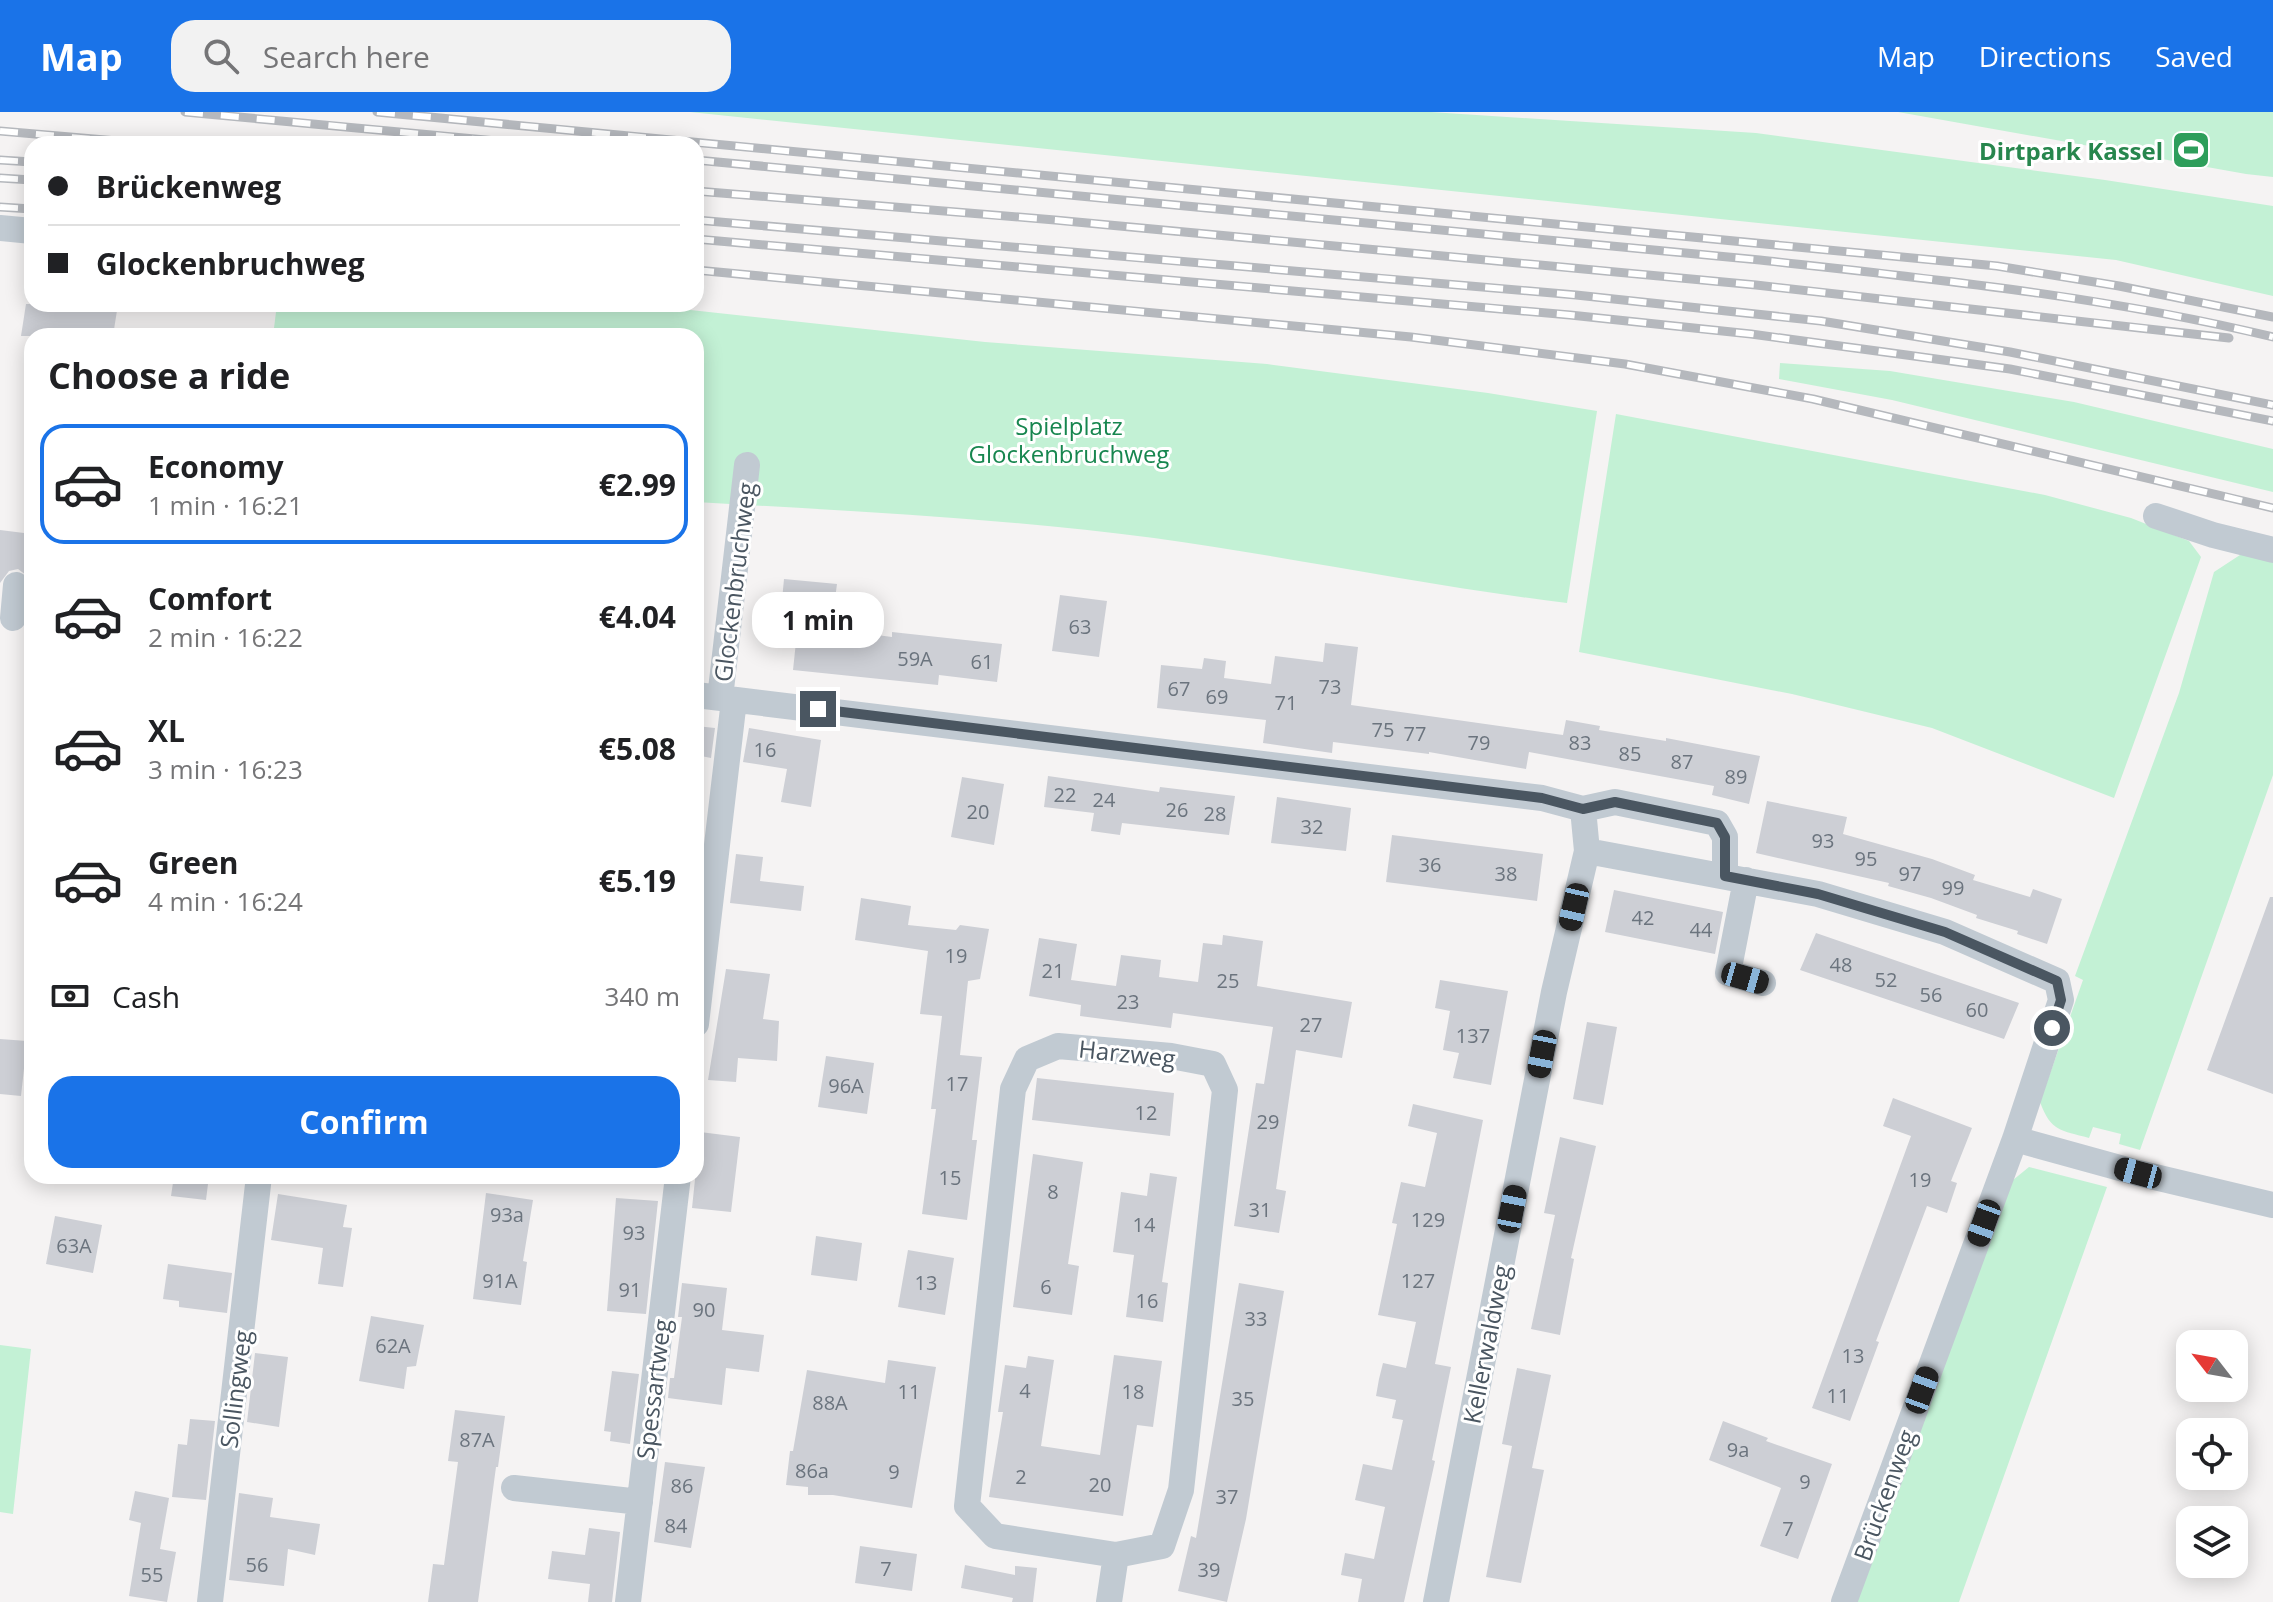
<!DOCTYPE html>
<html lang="en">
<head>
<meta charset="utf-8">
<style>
	body { margin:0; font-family:"Open Sans",sans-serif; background:#f2f2f2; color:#202124; height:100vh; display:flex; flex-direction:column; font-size:30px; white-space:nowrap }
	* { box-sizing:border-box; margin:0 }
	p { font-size:26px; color:#757577 }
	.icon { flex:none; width:44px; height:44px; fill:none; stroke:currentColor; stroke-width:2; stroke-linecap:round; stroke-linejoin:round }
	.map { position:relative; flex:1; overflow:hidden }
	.panel { position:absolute; left:24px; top:216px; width:680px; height:856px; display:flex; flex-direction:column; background:#fff; border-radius:24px; box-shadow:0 4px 20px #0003 }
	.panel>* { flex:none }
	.top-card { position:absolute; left:24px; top:24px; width:680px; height:176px; border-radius:24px; box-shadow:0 4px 20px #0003; display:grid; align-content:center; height:176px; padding:0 24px; background:#fff }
	.needle { width:52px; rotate:301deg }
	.buttons { position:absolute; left:2176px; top:1218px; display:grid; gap:16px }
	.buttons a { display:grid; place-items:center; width:72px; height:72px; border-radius:16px; background:#fff; box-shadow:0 4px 20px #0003; font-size:40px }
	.end { position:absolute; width:36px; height:36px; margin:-18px; border:10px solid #4a5661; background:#fff; box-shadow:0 0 0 4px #fff }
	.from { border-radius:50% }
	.bubble { position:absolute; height:56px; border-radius:24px; background:#fff; box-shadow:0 4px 20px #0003; font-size:26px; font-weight:700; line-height:56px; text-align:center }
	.car { position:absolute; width:24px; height:48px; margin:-24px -12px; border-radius:10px; box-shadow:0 0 6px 2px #0007; background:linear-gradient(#222 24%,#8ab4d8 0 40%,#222 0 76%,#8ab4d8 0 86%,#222 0) }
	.top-card b { display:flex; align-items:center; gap:28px; height:76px; font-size:30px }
	.top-card b+b { border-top:2px solid #e0e0e0 }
	.top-card i { width:20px; height:20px; background:#202124 }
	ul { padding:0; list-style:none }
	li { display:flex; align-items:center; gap:24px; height:120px; margin:0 16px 12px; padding:0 8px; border:4px solid transparent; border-radius:24px }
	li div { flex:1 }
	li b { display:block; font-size:30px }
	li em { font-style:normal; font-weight:700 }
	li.current { border-color:#1a73e8 }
	li>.icon { width:72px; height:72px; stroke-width:1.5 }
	h2 { padding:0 24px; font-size:36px; line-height:96px }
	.pay { display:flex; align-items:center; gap:20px; height:88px; padding:0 24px; font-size:30px }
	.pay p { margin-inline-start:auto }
	.cta { display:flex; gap:16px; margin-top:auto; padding:16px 24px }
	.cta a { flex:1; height:92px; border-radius:24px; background:#1a73e8; color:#fff; font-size:32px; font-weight:700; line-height:92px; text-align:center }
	header { display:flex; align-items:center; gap:48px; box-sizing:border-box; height:112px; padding:0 40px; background:#1a73e8; color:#fff }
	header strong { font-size:38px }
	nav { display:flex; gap:44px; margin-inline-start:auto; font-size:28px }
	.search { width:560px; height:72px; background:#f2f2f2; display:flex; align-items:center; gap:20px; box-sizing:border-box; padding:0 28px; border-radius:24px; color:#757577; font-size:30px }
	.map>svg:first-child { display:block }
</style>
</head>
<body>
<header>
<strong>Map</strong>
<div class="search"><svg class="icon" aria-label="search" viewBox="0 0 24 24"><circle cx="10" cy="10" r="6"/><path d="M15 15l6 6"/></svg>Search here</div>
<nav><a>Map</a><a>Directions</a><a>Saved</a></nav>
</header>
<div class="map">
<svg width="2273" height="1490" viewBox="0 0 2273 1490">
	<rect width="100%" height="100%" fill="#f5f3f3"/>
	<!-- green -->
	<path fill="#c3f1d5" d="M690,0H1431L1756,21L2105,68L2273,94V184L2116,148Z
		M1898,0H2273V65L2246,62Z
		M277,192H635L985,230L1267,252L1488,281L1597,299L1567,491C1428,474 1292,445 1154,426C1002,406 849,399 696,390V224H273Z
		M1780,251L1890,259L2074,290L2273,337V380L1892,288L1779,267Z
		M1616,302L2045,383L2131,406L2189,429L2201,445L2114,686L1932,616L1792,582L1579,540Z
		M2243,441L2273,450V663L2140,1038L2119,1032L2121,1022L2093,1015L2089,1026C2061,1018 2051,1020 2040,990L2083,868L2075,864L2179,581L2214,460Z
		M2029,1055L2107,1075L1959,1490H1855L2013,1068Z
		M0,1233L31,1237L13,1402L0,1400Z"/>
	<!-- building -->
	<path fill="#cdcfd5" d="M26,192H118L113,224H21Z
		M0,418L32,422V475L30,466L18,457L9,459L0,471Z
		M784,467L837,472L831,517L892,525V520L1002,532L997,570L939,563L938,573L793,558L798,511L780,509Z
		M1060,483L1107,489L1099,545L1052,539Z
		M1325,531L1358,535L1351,593L1563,623L1566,608L1600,614L1599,618L1666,629V626L1760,644L1749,692L1712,683L1714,674L1529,640L1526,657L1429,640V642L1333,630L1332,641L1263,631L1266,608L1157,596L1161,553L1202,557L1204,546L1226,549L1224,566L1271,572L1275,544L1323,550Z
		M696,614L715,616L711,646L696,643Z
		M749,616L821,628L811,695L781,690L787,657L743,650Z
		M1048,664L1159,680L1160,675L1235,684L1229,723L1122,711L1120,723L1091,719L1094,701L1044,695Z
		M962,665L1004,672L994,733L951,725Z
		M1277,685L1351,696L1346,739L1271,731Z
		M1767,689L1847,705L1843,722L1932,747L1975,763L1973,768L2030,785L2033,777L2062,787L2047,832L2017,822L2018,819L1976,806L1977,803L1931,786L1888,774L1889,771L1756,741Z
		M1392,723L1543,742L1537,789L1386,770Z
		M736,742L763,745L760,769L804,774L801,799L730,791Z
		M1614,778L1723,800L1715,842L1605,820Z
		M2270,785H2273V982L2207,958Z
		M861,786L911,794L908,813L956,818L960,813L989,817L980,867L968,869L960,943L982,945L972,1028H977L967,1108L922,1102L936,997H931L942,904L920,902L928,839L855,828Z
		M1816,821L2019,891L2004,927L1800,858Z
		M1223,823L1263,829L1257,874L1352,890L1342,946L1296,938L1276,1077L1286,1079L1279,1121L1234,1114L1256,971L1264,972L1273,915L1173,901L1171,916L1080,904L1081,893L1029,884L1039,826L1077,832L1071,868L1116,874L1121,843L1161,848L1159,865L1198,870L1203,831L1222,833Z
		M726,857L770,862L763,907L779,909L777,949L738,946L736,970L708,968Z
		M1440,868L1508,879L1491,973L1453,966L1459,941L1443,938L1450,899L1435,896Z
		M1587,910L1617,915L1603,993L1573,987Z
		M0,927L27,929L21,984L0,982Z
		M826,944L874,951L867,1002L818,995Z
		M1037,966L1174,981L1170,1024L1032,1008Z
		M1893,986L1972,1016L1951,1069L1957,1071L1947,1101L1927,1094L1876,1229L1879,1230L1850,1309L1812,1296L1911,1024L1883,1014Z
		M1413,992L1483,1008L1435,1252L1451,1255L1432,1348L1435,1349L1404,1490H1358L1362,1467L1341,1463L1345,1441L1374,1447L1385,1395L1355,1388L1363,1352L1392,1358L1403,1308L1392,1306L1396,1288L1376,1284L1379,1267L1383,1251L1406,1256L1416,1210L1378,1203L1397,1112L1392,1111L1401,1070L1425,1075L1437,1021L1408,1014Z
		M700,1020L740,1025L731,1100L692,1096Z
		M1560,1025L1596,1034L1571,1146L1574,1147L1560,1223L1531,1217L1555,1103L1544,1101Z
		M1033,1042L1083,1050L1068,1152L1079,1154L1072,1203L1013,1195Z
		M1150,1061L1177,1065L1162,1170L1168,1171L1163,1210L1126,1205L1134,1143L1113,1140L1121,1080L1147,1084Z
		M174,1064H209L206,1088L171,1084Z
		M486,1081L533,1088L523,1149L527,1150L521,1193L473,1187Z
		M278,1082L347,1093L343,1115L352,1116L343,1175L318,1172L323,1136L271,1128Z
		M616,1086L658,1089L646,1202L607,1199Z
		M55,1104L102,1113L93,1161L46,1152Z
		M816,1124L862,1131L857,1169L811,1163Z
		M908,1138L954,1146L945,1203L898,1195Z
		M168,1152L232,1161L227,1201L179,1195V1189L163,1187Z
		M682,1171L727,1176L722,1218L764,1223L759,1260L726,1256L722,1293L668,1286L670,1266H674L682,1205H678Z
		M1239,1171L1284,1179L1246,1407L1227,1490L1178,1479L1191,1424L1196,1426Z
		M371,1204L424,1213L416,1254L407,1255L404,1277L359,1269Z
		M255,1241L288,1245L279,1315L247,1310Z
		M1114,1243L1162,1249L1153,1315L1137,1313L1123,1404L989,1385L1003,1300H998L1005,1253L1026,1256L1028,1244L1054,1248L1041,1334L1100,1343Z
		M888,1248L936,1255L912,1396L833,1383H808V1375L786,1373L790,1339H793L807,1258L885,1271Z
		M1517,1256L1551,1263L1532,1356L1544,1358L1521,1471L1486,1465L1512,1334L1502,1332Z
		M612,1259L639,1262L630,1332L610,1329L611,1320L604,1319Z
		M455,1298L505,1304L498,1355H496L478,1490H428L433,1452L444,1453L458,1350L448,1349Z
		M190,1307L215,1309L206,1388L172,1385L178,1332L187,1333Z
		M1723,1309L1768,1326L1766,1329L1832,1352L1798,1447L1760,1434L1781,1376L1709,1348Z
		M665,1350L705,1355L691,1436L654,1430Z
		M135,1379L169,1386L160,1437L176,1440L167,1490L129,1484L141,1411L129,1408Z
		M239,1381L273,1386L270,1405L320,1412L315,1443L288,1437L284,1474L229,1468Z
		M589,1416L620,1420L612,1490H588L590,1472L548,1467L552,1439L585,1443Z
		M860,1434L917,1442L912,1479L855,1471Z
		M965,1453L1015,1463V1454L1037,1456L1033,1490H1012L1013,1486L961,1476Z"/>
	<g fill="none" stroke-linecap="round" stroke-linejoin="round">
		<!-- minor -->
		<path stroke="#c1cad2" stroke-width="26" d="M0,116L32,119
			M2156,404L2213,423L2273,438
			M13,506L16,473
			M696,583L1542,686L1583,697L1615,690L1717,711L1725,725V764
			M720,586L747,353
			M1587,739L1818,782L1945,820L2057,869L2061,888L2015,1027L1844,1490
			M1746,768L1728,861L1763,871
			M696,912L734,588
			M1058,934L1171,944L1213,952L1225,978L1181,1378L1162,1434L1116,1443L995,1424L967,1394L1013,977L1027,947Z
			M2015,1027L2138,1061L2273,1093
			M514,1376L640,1390
			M210,1490L259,1064
			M628,1490L678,1064
			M1109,1490L1116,1443
			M1436,1490L1554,880L1587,739L1583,697"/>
		<defs>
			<path id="rail" d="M185,0L529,32
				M377,0L1997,154L2119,174L2273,205
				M0,19L152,32
				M0,48L32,50
				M696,48L1760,148C1932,167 2105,184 2273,225
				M0,66L32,68
				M696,79L1055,108L1756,173L2229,226
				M0,95L32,97
				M696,108L1576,183L1821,209L2010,240L2273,293
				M696,127L1570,203L1751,222L2010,257L2273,309
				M696,158L1411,225L1625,252L1813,287L2273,396"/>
		</defs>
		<!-- rail casing -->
		<use href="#rail" stroke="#b5b8bd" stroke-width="9"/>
		<!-- rail -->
		<use href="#rail" stroke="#fff" stroke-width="6" stroke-dasharray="18" stroke-linecap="butt"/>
	</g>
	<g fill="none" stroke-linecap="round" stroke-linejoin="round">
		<!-- route -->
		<path stroke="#4a5661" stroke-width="10" d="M818,597L1542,686L1583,697L1615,690L1717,711L1725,725V764L1818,782L1945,820L2057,869L2061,888L2052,916"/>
	</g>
	<!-- icons -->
	<defs>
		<symbol id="stadium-square" viewBox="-11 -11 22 22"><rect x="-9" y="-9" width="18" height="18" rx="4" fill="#2e9e5b" stroke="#fff"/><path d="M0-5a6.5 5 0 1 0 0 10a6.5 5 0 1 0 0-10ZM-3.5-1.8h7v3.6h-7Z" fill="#fff"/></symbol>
	</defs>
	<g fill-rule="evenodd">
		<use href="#stadium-square" x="2169" y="16" width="44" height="44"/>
	</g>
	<g text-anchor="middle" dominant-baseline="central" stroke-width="6" stroke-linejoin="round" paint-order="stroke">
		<!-- number labels -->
		<g font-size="20" fill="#6b747e">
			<text x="1080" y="514">63</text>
			<text x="915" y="546">59A</text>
			<text x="982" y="549">61</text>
			<text x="1330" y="574">73</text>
			<text x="1179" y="576">67</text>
			<text x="1217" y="584">69</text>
			<text x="1286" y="590">71</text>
			<text x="1383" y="617">75</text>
			<text x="1415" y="621">77</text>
			<text x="1479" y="630">79</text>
			<text x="1580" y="630">83</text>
			<text x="765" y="637">16</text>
			<text x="1630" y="641">85</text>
			<text x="1682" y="649">87</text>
			<text x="1736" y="664">89</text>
			<text x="1065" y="682">22</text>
			<text x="1104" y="687">24</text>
			<text x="1177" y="697">26</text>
			<text x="978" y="699">20</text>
			<text x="1215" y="701">28</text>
			<text x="1312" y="714">32</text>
			<text x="1823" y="728">93</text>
			<text x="1866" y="746">95</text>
			<text x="1430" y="752">36</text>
			<text x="1506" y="761">38</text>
			<text x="1910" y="761">97</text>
			<text x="1953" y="775">99</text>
			<text x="1643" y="805">42</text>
			<text x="1701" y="817">44</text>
			<text x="956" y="843">19</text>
			<text x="1841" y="852">48</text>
			<text x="1053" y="858">21</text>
			<text x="1886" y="867">52</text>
			<text x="1228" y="868">25</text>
			<text x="1931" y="882">56</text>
			<text x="1128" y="889">23</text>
			<text x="1977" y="897">60</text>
			<text x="1311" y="912">27</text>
			<text x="1473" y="923">137</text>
			<text x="957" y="971">17</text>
			<text x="846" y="973">96A</text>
			<text x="1146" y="1000">12</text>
			<text x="1268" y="1009">29</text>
			<text x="950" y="1065">15</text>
			<text x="1920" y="1067">19</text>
			<text x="1053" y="1079">8</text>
			<text x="1260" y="1097">31</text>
			<text x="507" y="1102">93a</text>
			<text x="1428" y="1107">129</text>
			<text x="1144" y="1112">14</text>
			<text x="634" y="1120">93</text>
			<text x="74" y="1133">63A</text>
			<text x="500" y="1168">91A</text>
			<text x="1418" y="1168">127</text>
			<text x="926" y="1170">13</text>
			<text x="1046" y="1174">6</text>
			<text x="630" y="1177">91</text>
			<text x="1147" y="1188">16</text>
			<text x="704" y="1197">90</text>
			<text x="1256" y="1206">33</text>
			<text x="393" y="1233">62A</text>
			<text x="1853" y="1243">13</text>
			<text x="1025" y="1278">4</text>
			<text x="909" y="1279">11</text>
			<text x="1133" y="1279">18</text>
			<text x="1838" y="1283">11</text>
			<text x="1243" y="1286">35</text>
			<text x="830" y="1290">88A</text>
			<text x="477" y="1327">87A</text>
			<text x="1738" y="1337">9a</text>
			<text x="812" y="1358">86a</text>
			<text x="894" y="1359">9</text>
			<text x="1021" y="1364">2</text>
			<text x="1805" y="1369">9</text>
			<text x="1100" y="1372">20</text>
			<text x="682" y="1373">86</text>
			<text x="1227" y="1384">37</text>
			<text x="676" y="1413">84</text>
			<text x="1788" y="1416">7</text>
			<text x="257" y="1452">56</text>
			<text x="886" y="1456">7</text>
			<text x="1209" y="1457">39</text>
			<text x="152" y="1462">55</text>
		</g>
		<!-- leisure labels -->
		<g font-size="24" font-weight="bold" fill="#27864d" stroke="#fff" text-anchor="end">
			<text x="2163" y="38">Dirtpark Kassel</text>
		</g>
		<!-- park labels -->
		<g font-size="24" fill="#17864f" stroke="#fff">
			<text x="1069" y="313">Spielplatz<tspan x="1069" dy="28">Glockenbruchweg</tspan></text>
		</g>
		<!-- street labels -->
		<g font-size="24" fill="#4a5661" stroke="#fff">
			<text transform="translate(734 470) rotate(-83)">Glockenbruchweg</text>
			<text transform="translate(1127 941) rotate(6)">Harzweg</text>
			<text transform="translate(1486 1232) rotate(-79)">Kellerwaldweg</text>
			<text transform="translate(235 1277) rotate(-83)">Sollingweg</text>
			<text transform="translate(653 1277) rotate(-83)">Spessartweg</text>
			<text transform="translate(1884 1383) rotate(-70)">Brückenweg</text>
		</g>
	</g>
</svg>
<div class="buttons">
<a><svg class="needle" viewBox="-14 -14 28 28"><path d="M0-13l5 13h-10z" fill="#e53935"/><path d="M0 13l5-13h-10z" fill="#757577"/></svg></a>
<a><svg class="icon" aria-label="locate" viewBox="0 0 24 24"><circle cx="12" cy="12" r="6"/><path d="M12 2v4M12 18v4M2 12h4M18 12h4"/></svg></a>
<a><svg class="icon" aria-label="layers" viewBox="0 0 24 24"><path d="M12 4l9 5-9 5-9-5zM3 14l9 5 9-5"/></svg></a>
</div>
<i class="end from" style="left:2052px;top:916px"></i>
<i class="end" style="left:818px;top:597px"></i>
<div class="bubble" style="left:752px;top:480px;width:132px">1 min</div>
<i class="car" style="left:1574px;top:795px;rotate:193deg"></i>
<i class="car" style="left:1745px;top:866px;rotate:106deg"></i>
<i class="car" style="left:1542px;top:942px;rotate:191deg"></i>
<i class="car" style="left:2138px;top:1061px;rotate:285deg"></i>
<i class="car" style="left:1512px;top:1097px;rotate:11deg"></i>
<i class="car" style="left:1984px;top:1111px;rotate:200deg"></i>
<i class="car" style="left:1922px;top:1278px;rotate:20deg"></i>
<div class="top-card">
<b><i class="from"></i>Brückenweg</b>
<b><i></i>Glockenbruchweg</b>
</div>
<section class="panel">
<h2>Choose a ride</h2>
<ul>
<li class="current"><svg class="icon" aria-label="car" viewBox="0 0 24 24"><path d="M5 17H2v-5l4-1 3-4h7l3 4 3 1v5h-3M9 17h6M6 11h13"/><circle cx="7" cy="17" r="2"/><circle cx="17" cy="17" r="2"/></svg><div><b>Economy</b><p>1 min · 16:21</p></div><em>€2.99</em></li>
<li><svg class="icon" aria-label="car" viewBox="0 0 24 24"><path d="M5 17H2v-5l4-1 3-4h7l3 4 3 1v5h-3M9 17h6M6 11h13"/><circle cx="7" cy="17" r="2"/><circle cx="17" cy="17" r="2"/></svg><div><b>Comfort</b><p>2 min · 16:22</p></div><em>€4.04</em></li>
<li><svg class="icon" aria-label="car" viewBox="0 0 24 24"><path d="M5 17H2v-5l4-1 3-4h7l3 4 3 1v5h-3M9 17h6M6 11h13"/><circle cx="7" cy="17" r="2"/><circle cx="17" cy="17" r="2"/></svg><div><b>XL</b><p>3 min · 16:23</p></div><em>€5.08</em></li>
<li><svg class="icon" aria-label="car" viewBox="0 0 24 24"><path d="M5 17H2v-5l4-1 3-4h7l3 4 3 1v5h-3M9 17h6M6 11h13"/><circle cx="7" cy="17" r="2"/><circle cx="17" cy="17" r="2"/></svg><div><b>Green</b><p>4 min · 16:24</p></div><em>€5.19</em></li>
</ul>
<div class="pay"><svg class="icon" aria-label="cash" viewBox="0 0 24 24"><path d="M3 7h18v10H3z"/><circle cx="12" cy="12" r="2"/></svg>Cash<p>340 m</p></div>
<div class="cta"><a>Confirm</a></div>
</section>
</div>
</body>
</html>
